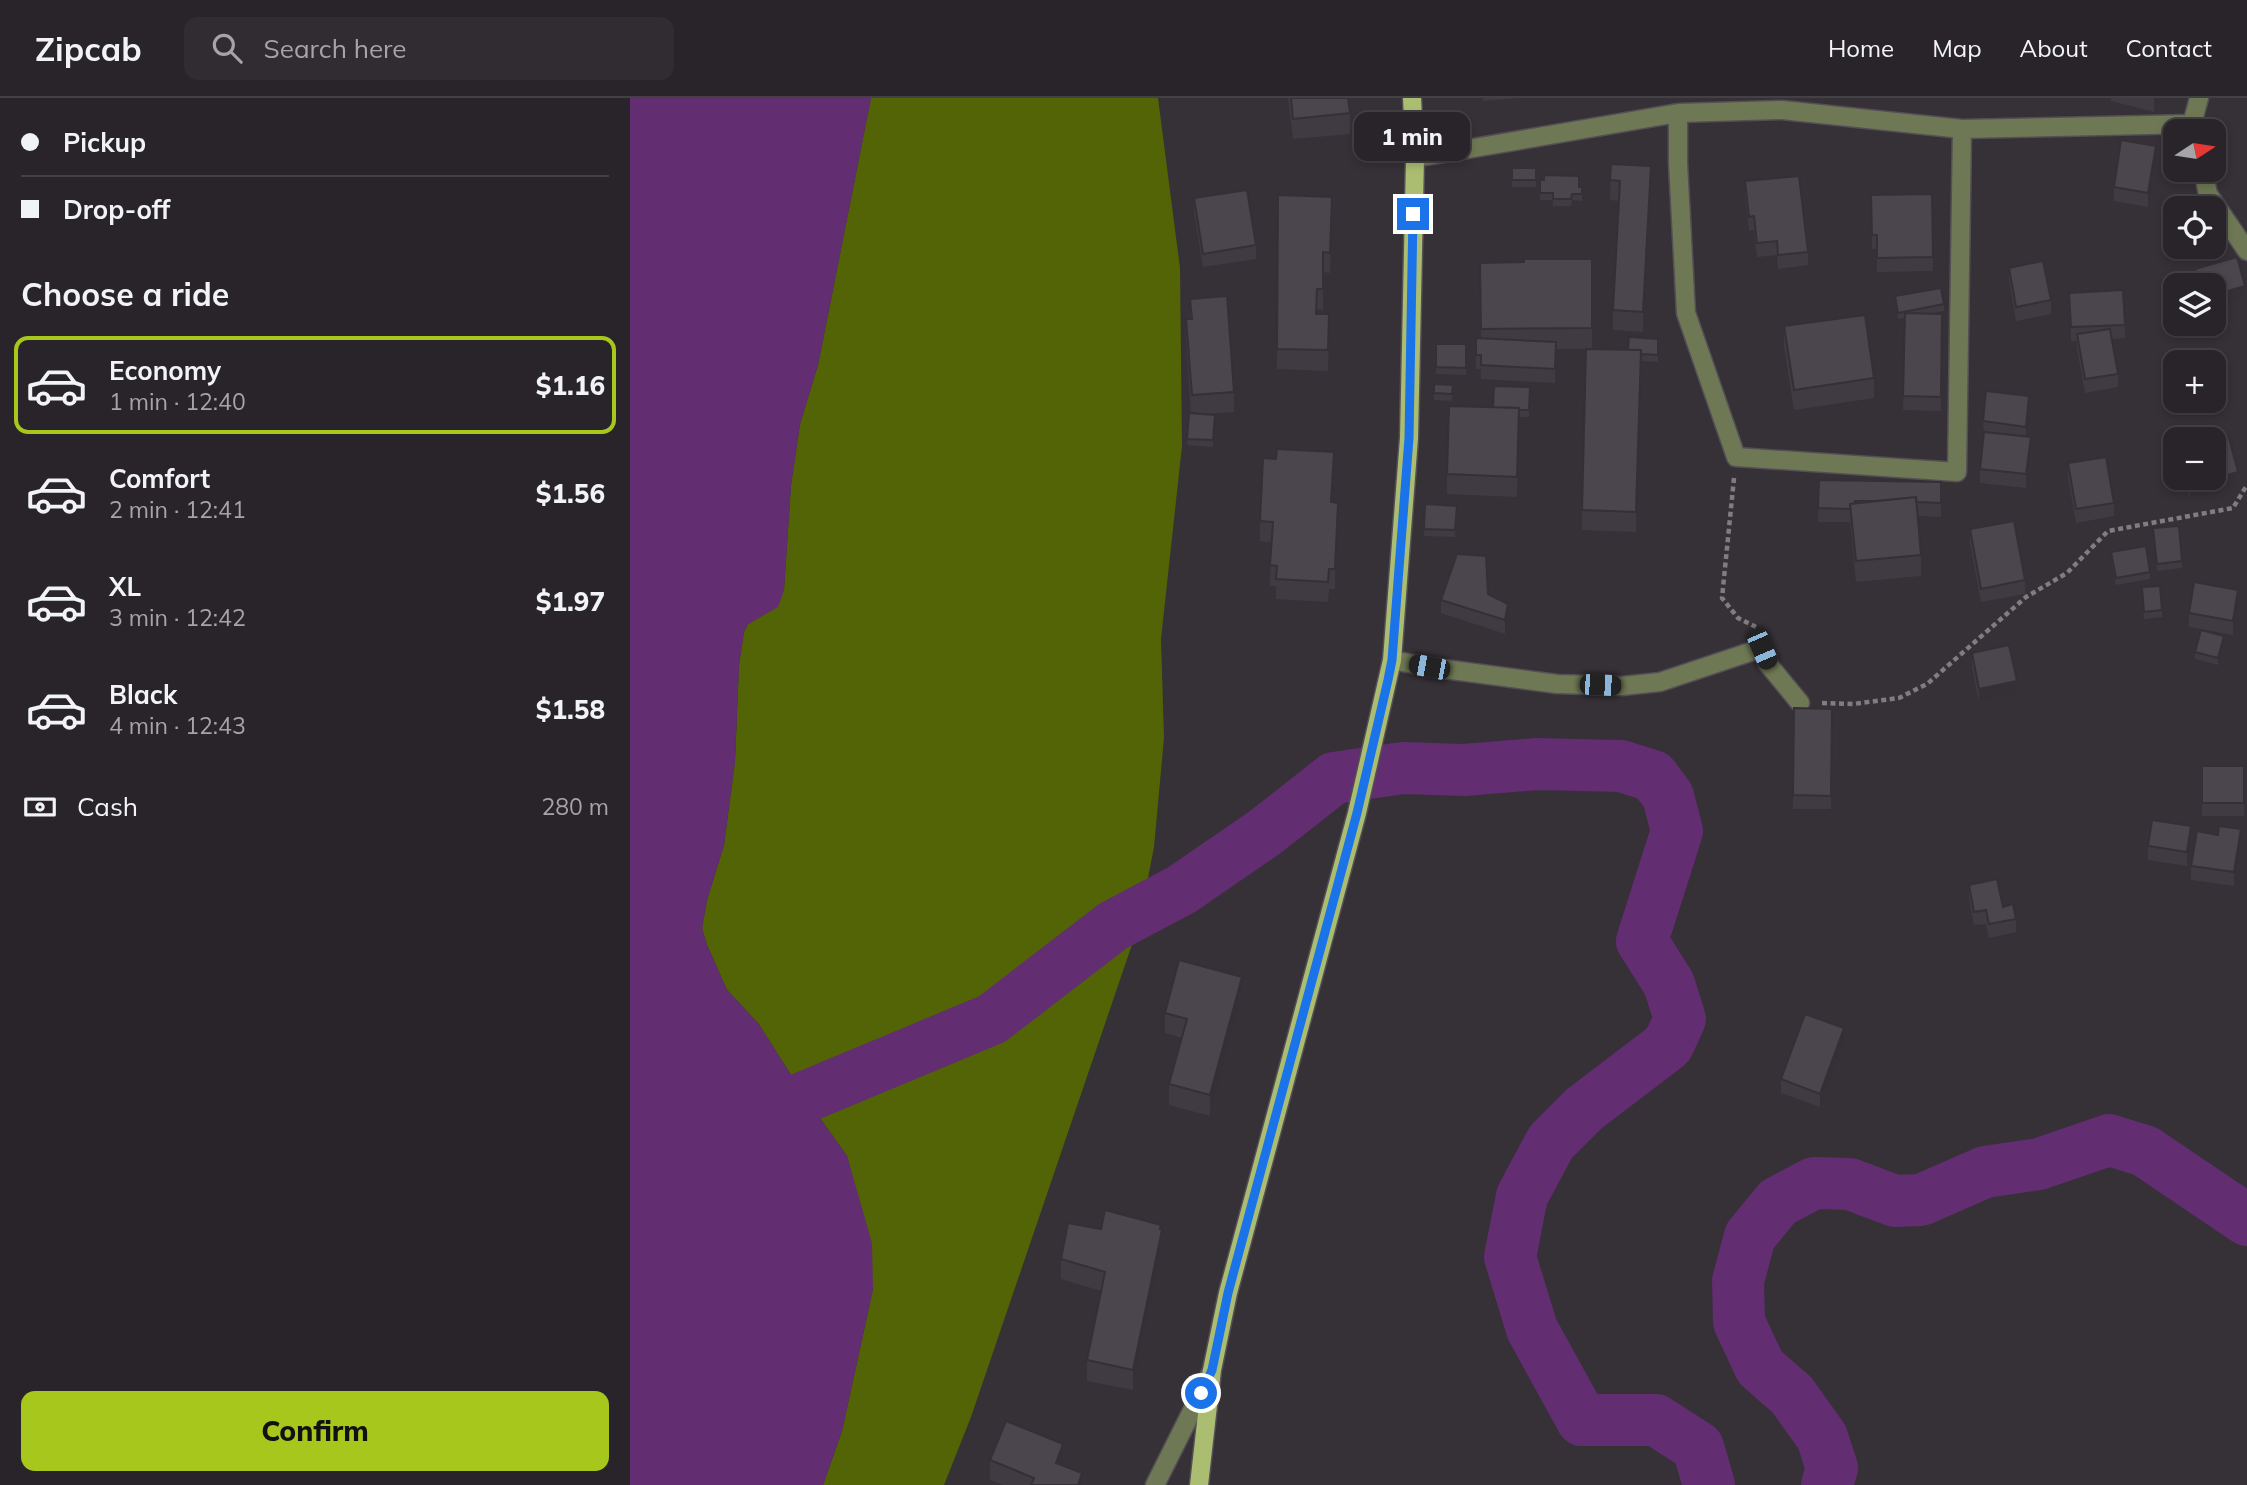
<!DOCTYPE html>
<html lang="en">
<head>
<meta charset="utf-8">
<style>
	body { margin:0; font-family:Mulish,sans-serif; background:#302c31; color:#f1f3f6; height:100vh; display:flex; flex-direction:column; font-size:26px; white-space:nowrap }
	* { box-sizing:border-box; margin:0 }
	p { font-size:23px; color:#a5a4a8 }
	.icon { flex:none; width:38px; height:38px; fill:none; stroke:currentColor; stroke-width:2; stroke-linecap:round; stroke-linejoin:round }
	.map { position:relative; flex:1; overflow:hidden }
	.details { display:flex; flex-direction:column; background:#282429; width:630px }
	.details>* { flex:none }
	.banner { display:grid; align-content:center; height:154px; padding:0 21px; background:#282429 }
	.needle { width:46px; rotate:78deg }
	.fabs { position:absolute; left:1533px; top:21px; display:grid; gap:14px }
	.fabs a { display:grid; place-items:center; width:63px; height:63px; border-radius:14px; background:#282429; box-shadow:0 4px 10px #0003,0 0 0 2px #444146; font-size:35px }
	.end { position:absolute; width:32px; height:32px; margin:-16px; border:9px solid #1a73e8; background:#fff; box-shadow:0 0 0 4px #fff }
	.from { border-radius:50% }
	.bubble { position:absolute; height:49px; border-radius:14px; background:#282429; box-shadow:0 4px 10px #0003,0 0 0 2px #444146; font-size:23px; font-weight:800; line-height:49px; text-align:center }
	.car { position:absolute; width:21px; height:42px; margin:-21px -10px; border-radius:9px; box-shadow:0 0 5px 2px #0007; background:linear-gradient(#222 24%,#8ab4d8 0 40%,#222 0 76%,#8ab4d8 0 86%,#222 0) }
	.banner b { display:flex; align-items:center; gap:24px; height:66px; font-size:26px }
	.banner b+b { border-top:2px solid #444146 }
	.banner i { width:18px; height:18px; background:#f1f3f6 }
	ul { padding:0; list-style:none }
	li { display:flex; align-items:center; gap:21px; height:98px; margin:0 14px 10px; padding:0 7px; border:4px solid transparent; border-radius:14px }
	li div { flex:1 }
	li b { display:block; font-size:26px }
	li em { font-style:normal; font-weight:800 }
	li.on { border-color:#a8c71c }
	li>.icon { width:63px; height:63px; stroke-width:1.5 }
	h2 { padding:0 21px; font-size:32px; line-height:84px }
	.pay { display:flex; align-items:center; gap:18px; height:77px; padding:0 21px; font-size:26px }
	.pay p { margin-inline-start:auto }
	.action { display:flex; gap:14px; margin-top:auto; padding:14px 21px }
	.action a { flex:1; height:80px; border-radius:14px; background:#a8c71c; color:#111; font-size:28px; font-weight:800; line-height:80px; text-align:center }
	header { display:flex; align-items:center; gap:42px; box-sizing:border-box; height:98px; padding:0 35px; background:#282429; border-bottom:2px solid #444146 }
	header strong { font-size:33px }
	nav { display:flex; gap:38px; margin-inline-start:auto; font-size:24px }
	.search { width:490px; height:63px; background:#302c31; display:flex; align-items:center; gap:18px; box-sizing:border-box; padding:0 24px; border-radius:14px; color:#a5a4a8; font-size:26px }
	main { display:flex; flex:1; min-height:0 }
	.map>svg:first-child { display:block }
</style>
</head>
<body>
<header>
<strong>Zipcab</strong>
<div class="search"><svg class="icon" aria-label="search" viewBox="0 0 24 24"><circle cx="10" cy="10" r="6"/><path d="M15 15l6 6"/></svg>Search here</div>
<nav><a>Home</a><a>Map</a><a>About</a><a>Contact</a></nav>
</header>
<main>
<section class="details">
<div class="banner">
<b><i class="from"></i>Pickup</b>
<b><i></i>Drop-off</b>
</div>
<h2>Choose a ride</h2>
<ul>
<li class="on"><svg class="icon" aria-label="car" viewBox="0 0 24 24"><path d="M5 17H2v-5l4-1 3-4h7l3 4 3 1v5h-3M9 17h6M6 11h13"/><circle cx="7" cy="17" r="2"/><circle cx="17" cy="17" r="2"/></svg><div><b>Economy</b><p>1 min · 12:40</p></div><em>$1.16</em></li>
<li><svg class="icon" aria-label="car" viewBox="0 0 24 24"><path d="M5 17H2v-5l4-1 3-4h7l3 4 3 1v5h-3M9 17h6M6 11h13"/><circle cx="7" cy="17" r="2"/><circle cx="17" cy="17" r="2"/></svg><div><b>Comfort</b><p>2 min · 12:41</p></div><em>$1.56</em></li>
<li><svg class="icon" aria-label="car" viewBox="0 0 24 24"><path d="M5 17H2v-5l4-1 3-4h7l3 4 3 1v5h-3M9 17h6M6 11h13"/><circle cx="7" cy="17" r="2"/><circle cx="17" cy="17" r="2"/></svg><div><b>XL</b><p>3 min · 12:42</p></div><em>$1.97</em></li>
<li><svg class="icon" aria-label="car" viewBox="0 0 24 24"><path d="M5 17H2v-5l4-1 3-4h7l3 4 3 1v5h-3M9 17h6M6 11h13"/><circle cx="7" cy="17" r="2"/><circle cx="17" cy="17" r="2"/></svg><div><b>Black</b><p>4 min · 12:43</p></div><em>$1.58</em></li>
</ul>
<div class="pay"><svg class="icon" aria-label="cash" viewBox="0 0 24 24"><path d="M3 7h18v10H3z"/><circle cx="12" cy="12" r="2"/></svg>Cash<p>280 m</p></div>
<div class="action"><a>Confirm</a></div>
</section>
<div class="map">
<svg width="1617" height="1387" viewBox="0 0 1617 1387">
	<rect width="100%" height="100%" fill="#363037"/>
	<!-- green -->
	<path fill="#536406" d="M241,0H528L550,170L552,348L531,541L534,640L524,749L509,826L341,1319L314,1387H193L212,1333L243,1191L226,1092L217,1058L175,999L128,925L97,892L77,847L72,830L77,802L94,747L105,663L109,567L114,534L118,526L133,517L154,492L161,387L170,326L188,267Z"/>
	<!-- water -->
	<path fill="#622d71" d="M0,0H241L188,267L170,326L161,387L154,492L148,509L118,526L114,534L109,567L105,663L94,747L77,802L72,830L77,847L97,892L128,925L175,999L217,1058L242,1145L243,1191L212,1333L193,1387H0Z"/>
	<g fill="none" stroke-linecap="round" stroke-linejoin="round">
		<!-- river -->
		<path stroke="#622d71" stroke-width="52" d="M0,1097L175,999L362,921L483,828L551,792L634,735L704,680L773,670L834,672L907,666L991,668L1023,678L1038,698L1047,733L1012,843L1039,886L1050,921L1038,947L954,1011L921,1044L892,1098L880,1159L902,1231L952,1322H1026L1068,1349L1079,1387
			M1197,1387L1202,1370L1192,1339L1162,1297L1130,1269L1109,1224L1108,1183L1120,1138L1148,1104L1184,1085L1220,1086L1265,1103L1291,1102L1355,1074L1409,1066L1479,1042L1515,1053L1617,1122"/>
		<defs>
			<path id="minor" d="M1048,15V65L1056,215L1106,359L1327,374L1332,31
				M1564,33L1562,26L1569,0
				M785,60L1048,15L1152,12L1332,31L1562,26
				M1573,72L1578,96L1617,153
				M762,562L799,569L927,586L992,588L1030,584L1132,550L1138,566L1170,605
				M525,1387L581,1275"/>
			<path id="major" d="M569,1387L582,1272L598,1195L727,715L762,562L779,340L785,60L782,0"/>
		</defs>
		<!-- minor casing -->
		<use href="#minor" stroke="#544e55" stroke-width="21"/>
		<!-- major casing -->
		<use href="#major" stroke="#544e55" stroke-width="21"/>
		<!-- path -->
		<path stroke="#817c82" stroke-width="4.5" stroke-dasharray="5 3.5" stroke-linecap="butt" d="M1104,380L1092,500L1108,520L1126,529
			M1192,605L1223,606L1269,600L1297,586L1396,499L1437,475L1478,433L1603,410L1617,387"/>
		<!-- minor -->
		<use href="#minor" stroke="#6e7854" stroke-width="18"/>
		<!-- major -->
		<use href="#major" stroke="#aabd71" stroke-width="18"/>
	</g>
	<!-- wall -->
	<path fill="#403b42" d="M658,0H718L720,15V36L663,41Z
		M853,0H890L853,3Z
		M1481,0H1528L1524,14L1481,3Z
		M1526,62L1518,109L1484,103V89Z
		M981,66L1021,89L1013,234L983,232V212L989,103L980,102Z
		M882,70H906V89H882Z
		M910,82L952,89V103L942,102L941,108H923V102H910Z
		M1115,83L1178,154V167L1148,171L1147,157L1127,159L1124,132H1119L1115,97Z
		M1302,96L1303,173L1247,174V151H1242L1241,97Z
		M648,97L702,119L700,175L693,174V212L687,211L686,216L699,236L698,273L647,271Z
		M564,100L626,147V161L573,169L564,114Z
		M962,161V251H926L925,285L851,281V271H846V240H851L850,165L894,164Z
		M1379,170L1421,202V216L1386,223L1379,183Z
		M1565,171L1615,201L1584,211V187H1565Z
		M1439,195L1495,227V240L1482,241L1488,276V289L1455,295L1447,250V243H1441Z
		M1265,198L1314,206V213L1298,216H1312L1311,313L1273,312L1275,220L1268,221L1265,205Z
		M560,201L604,294V314L576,316L585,317L583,349L557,347L559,315L561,316L556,241V221H560Z
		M1154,228L1244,280V300L1164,312L1154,248Z
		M1028,241V264L1011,263L1006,434L952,432V412L998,252Z
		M806,246H836V277L806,276Z
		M804,286L823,287L822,303L804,302Z
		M900,289L899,319H889L887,399L817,396V376Z
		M1399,312L1396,338L1401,353L1396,390L1350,385V371L1354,337L1353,323Z
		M1438,365L1484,405V418L1446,425L1438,379Z
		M704,374L702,404L708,425L705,491H699L698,504L646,501V488H640L641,444L630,443V423Z
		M1555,380H1584L1608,388L1560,401Z
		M1189,382L1311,384V419L1287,418L1291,457V478L1226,484L1220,424H1188Z
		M795,406L827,408L825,439L794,438Z
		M1523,430L1552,463V470L1527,473Z
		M1340,431L1395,482V496L1351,504L1340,445Z
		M1481,454L1520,474V481L1486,487L1481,461Z
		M858,496L878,520L875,536L811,515V502Z
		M1512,496L1532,512V519L1514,521Z
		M1608,506L1603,537L1559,529V515Z
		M1594,545L1588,567L1565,561V554Z
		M1342,555L1387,596L1349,604L1342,569Z
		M1164,610L1202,611L1201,711H1163Z
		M1572,668H1614V718H1572Z
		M1561,742L1557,768L1518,762V748Z
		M1611,745L1604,788L1561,782V768Z
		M1339,787L1373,809L1386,821V834L1359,840L1356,826L1344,827L1339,801Z
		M612,899L580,1018L539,1007V986L552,940L535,935V915Z
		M1214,944L1190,1009L1151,995V981Z
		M471,1131L531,1132L532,1152L503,1292L457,1283V1262L471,1193L431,1181V1161Z
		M360,1362L433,1367L452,1387H373L360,1382Z"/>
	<!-- shaded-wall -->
	<path fill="#343036" d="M1525,0H1528L1524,14V0Z
		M1526,48V62L1518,109V95Z
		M1021,68V89L1013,234V214Z
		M1615,188V201L1584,211V197Z
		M1011,252V273L1006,434V414Z
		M1399,298V312L1396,342V329Z
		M1401,339V353L1396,390V376Z
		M704,354V374L701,424V404Z
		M1608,374V388L1560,401V387Z
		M708,405V425L705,491V471Z
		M1608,492V506L1603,537V523Z
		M878,506V520L875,536V522Z
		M1594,538V545L1588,567V560Z
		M1387,583V596L1349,604V591Z
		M1561,728V742L1557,768V754Z
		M1611,731V745L1604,788V774Z
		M612,879V899L580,1018V997Z
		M1214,930V944L1190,1009V996Z
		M531,1127L532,1152L503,1292V1272Z
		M433,1346V1366L426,1385V1365Z
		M452,1375V1387H448Z"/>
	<!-- building -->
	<path fill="#4b454d" stroke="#343036" stroke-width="2" d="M661,0H718L720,15L663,21Z
		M1491,42L1526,48L1518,95L1484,89Z
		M981,66L1021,68L1013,214L983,212L990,83L980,82Z
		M882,70H906V82H882Z
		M914,77L949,78V89H952V96H942L941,101H923V95H910V82H914Z
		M1169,78L1178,154L1148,157L1147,143L1127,145L1124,118L1119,119L1115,83Z
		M617,92L626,147L573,156L564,100Z
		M1302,96L1303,159L1247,160V137H1242L1241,97Z
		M648,97L702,99L700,155L693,154V191H687L686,216H699L698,252L647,251Z
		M1607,159L1615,188L1584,197V187H1570L1565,171Z
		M894,161H962V230L851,231L850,165L894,164Z
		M1413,163L1421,202L1386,209L1379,170Z
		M1311,190L1314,206L1268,215L1265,198Z
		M1493,192L1495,227L1441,229L1439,195Z
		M597,198L604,294L562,297L556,221H562L560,201Z
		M1275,215L1312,216L1311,299L1273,298Z
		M1235,217L1244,280L1164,292L1154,228Z
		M1480,231L1488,276L1455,281L1447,236Z
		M999,239L1028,241V257L1011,256V252H998Z
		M846,240L926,244L925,271L851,267V257H846Z
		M806,246H836V270L806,269Z
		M956,251L1011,252L1006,414L952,412Z
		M804,286L823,287L822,296L804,295Z
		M864,288L900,289L899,312H889V310L863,309Z
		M1356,293L1399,298L1396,329L1353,323Z
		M819,308L889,310L887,379L817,376Z
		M559,315L585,317L583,342L557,341Z
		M1354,334L1401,339L1396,376L1350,371Z
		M1599,340L1608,374L1560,387L1558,380H1584V344Z
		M647,351L704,354L701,404L708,405L705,471H699L698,484L646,481L647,468L640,467L643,424L630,423L633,360L646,361Z
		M1476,359L1484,405L1446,411L1438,365Z
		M1189,382L1311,384V405L1286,404V399L1245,403H1225V405L1220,406V411L1188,410Z
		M1286,399L1291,457L1226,463L1220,406Z
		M795,406L827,408L825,432L794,431Z
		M1384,423L1395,482L1351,491L1340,431Z
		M1549,428L1552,463L1527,466L1523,430Z
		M1516,448L1520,474L1486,480L1481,454Z
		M827,456L856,458L858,496L878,506L875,522L811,502Z
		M1564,484L1608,492L1603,523L1559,515Z
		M1530,488L1532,512L1514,514L1512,489Z
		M1571,532L1594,538L1588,560L1565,554Z
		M1379,547L1387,583L1349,591L1342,555Z
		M1164,610L1202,611L1201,698L1163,697Z
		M1572,668H1614V705H1572Z
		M1522,722L1561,728L1557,754L1518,748Z
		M1589,728L1611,731L1604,774L1561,768L1567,733L1588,737Z
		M1367,781L1373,809L1383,806L1386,821L1359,826L1356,812L1344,814L1339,787Z
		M549,862L612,879L580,997L539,986L557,921L535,915Z
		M1175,916L1214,930L1190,996L1151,981Z
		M475,1112L531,1127L530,1131L532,1132L503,1272L457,1262L475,1174L431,1161L438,1125L471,1131Z
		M376,1323L433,1346L426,1365L452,1375L448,1387H401L404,1380L360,1362Z"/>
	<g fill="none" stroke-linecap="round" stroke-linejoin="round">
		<!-- route -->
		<path stroke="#1a73e8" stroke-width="9" d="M571,1295L582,1272L598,1195L727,715L758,582L762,562L779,340L783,116"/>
	</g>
</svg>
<div class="fabs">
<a><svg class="needle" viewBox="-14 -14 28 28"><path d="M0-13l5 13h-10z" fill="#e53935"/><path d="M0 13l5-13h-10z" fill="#a5a4a8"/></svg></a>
<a><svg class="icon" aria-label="locate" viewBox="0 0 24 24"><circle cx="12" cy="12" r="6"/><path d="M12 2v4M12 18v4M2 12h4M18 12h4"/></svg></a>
<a><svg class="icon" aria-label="layers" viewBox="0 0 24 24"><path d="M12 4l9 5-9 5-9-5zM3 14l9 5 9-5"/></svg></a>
<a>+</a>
<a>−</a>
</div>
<i class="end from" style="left:571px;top:1295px"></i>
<i class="end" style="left:783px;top:116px"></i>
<div class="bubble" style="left:724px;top:14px;width:116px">1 min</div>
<i class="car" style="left:1132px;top:551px;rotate:157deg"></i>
<i class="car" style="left:799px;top:569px;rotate:281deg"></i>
<i class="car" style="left:970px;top:587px;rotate:92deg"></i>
</div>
</main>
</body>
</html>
